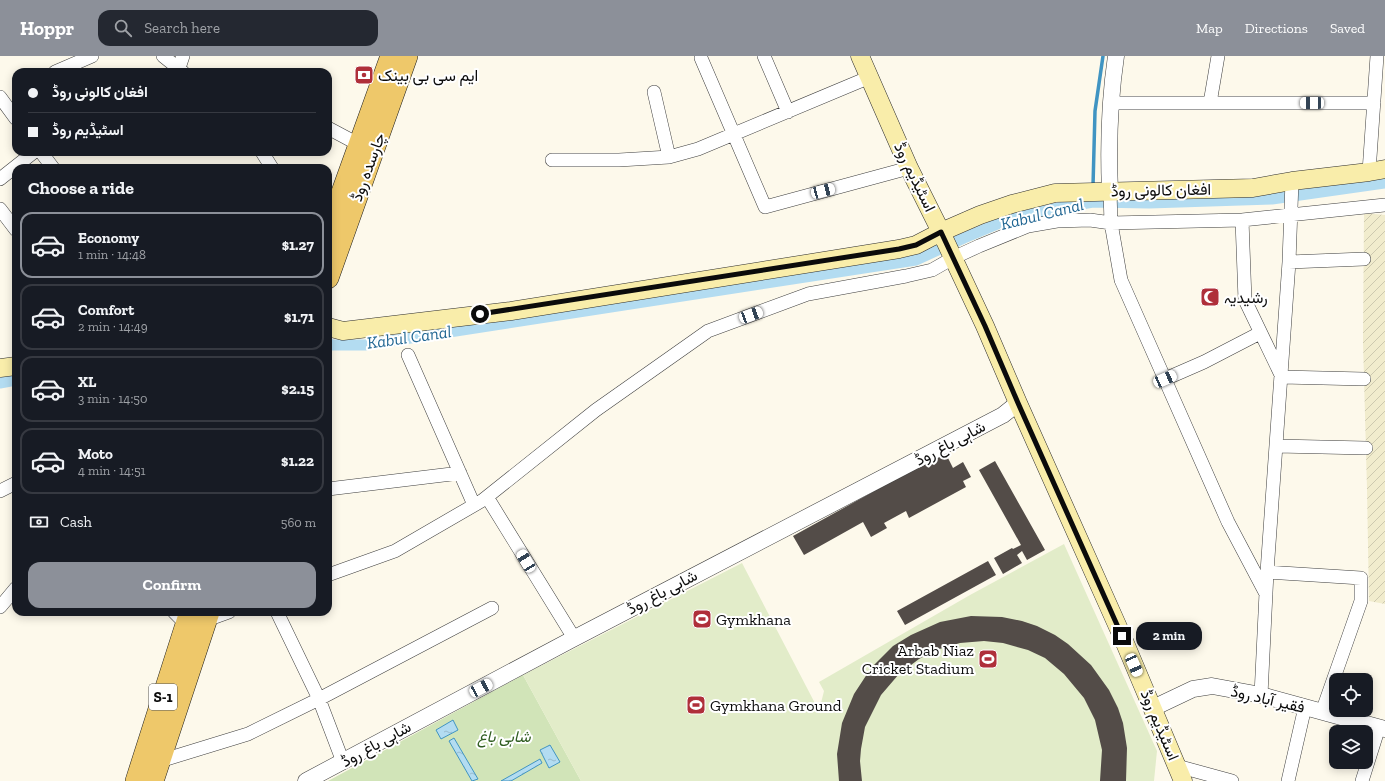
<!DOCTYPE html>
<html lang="en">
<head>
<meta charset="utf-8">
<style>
	body { margin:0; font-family:"Zilla Slab",Vazirmatn,serif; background:#242831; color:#f1f3f6; height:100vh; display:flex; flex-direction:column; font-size:15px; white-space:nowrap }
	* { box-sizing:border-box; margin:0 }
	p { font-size:13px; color:#9ea1a6 }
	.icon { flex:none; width:22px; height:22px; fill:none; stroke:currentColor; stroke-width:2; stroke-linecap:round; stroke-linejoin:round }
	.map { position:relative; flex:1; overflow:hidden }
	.sheet { position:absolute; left:12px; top:108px; width:320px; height:452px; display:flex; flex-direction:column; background:#171b24; border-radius:12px; box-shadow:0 2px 10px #0003 }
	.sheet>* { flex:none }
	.top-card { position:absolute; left:12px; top:12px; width:320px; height:88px; border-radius:12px; box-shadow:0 2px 10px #0003; display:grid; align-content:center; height:88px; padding:0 16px; background:#171b24 }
	.fabs { position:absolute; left:1329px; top:617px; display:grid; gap:8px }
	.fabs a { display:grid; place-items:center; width:44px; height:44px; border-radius:8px; background:#171b24; box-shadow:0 2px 10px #0003; font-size:20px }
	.end { position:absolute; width:18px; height:18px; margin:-9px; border:5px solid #0b0b0b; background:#fff; box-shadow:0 0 0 2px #fff }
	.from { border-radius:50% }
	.bubble { position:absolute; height:28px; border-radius:12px; background:#171b24; box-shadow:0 2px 10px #0003; font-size:13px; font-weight:700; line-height:28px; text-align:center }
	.car { position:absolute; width:12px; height:24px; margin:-12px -6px; border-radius:5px; box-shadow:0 0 3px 1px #0007; background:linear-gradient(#fff 24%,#345 0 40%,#fff 0 76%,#345 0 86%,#fff 0) }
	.top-card b { display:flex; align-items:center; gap:14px; height:38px; font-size:15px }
	.top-card b+b { border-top:1px solid #363941 }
	.top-card i { width:10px; height:10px; background:#f1f3f6 }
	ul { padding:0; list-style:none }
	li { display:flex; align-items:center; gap:12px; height:66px; margin:0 8px 6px; padding:0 8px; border:2px solid #363941; border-radius:12px }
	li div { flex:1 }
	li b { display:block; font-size:15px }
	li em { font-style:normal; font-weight:700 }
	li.on { border-color:#8c9099 }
	li>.icon { width:36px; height:36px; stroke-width:1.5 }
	h2 { padding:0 16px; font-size:18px; line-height:48px }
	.pay { display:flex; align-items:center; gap:10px; height:44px; padding:0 16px; font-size:15px }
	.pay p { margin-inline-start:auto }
	.cta { display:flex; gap:8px; margin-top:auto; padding:8px 16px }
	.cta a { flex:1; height:46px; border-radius:12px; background:#8c9099; color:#fff; font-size:16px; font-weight:700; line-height:46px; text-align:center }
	header { display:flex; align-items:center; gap:24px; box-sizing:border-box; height:56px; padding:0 20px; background:#8c9099; color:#fff }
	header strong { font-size:19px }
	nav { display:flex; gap:22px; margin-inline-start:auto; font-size:14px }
	.search { width:280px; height:36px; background:#242831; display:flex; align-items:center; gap:10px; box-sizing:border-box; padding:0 14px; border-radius:12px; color:#9ea1a6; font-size:15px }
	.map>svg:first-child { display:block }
</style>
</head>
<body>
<header>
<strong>Hoppr</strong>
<div class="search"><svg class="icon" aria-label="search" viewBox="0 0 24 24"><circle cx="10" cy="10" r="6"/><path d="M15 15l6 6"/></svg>Search here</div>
<nav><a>Map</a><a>Directions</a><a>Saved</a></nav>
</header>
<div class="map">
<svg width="1385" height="725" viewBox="0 0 1385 725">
	<defs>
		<pattern id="farmland-furrows" width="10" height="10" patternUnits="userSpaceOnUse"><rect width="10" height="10" fill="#f1eccd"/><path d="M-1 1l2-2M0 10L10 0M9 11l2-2" fill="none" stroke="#cdc9af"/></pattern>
		<pattern id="water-ripples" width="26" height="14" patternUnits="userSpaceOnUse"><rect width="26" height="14" fill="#b3dcf1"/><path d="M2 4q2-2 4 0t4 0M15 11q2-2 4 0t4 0" fill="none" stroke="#99bbcd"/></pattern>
	</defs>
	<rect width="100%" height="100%" fill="#fdf9eb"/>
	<!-- farmland -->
	<path fill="url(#farmland-furrows)" d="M1364,157L1385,159V548L1369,545L1367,433L1363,286Z"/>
	<!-- park -->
	<path fill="#d1e4b8" d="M523,619L581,725H328Z"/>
	<!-- pitch -->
	<path fill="#e2ecc9" d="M1064,488L1157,695L1154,725H581L523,619L742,507L819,655L824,635L819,626L970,539Z"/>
	<!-- water -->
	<path fill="url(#water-ripples)" stroke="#4094c2" d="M453,664L458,674L441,683L436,674Z
		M454,682L478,723L472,725L449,685Z
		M550,689L560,706L549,712L540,694Z
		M540,703L542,707L511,725H501Z"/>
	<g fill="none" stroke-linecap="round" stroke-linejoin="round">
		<!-- stream -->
		<path stroke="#4094c2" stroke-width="3.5" d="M1093,130L1095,55L1103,0"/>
		<!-- canal -->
		<path stroke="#b3dcf1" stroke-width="11" d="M328,288L333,289H365L916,204L964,182L1007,164L1053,153L1093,146L1149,147L1272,143L1385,127
			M0,327L16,324"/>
	</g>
	<!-- building -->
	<path fill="#534c48" d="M945,396L953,412L963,406L971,421L963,425L966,431L909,462L906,455L884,467L887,472L871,481L863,466L804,499L793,480Z
		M995,405L1045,494L1027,504L1022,495L1017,499L1022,507L1003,518L994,502L1012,492L1013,493L1021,489L979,414Z
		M988,505L996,519L905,569L897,555Z
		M971,560L1002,561L1022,565L1037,570L1055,579L1068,588L1091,609L1109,634L1118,652L1123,667L1127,692L1126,725H1100L1102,694L1095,664L1084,642L1064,618L1045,602L1028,594L1003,587L984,585L960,587L936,594L919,603L899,618L881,639L865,671L861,693L860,705L862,725H839L837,698L842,667L854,638L871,612L893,590L911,579L940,566Z"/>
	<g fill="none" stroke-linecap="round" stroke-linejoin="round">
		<defs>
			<path id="minor" d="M163,0L183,16
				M764,0L788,56
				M701,2L765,151L909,112
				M179,12L183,0
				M55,16L92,0
				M654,36L669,101
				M0,41L16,63
				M1110,47H1374
				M1210,47L1218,0
				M328,72L358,88
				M41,96L53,112
				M262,96L272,112
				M552,104H619L669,101L698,93L870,21
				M1369,116L1377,0
				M0,123L34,96
				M1110,136L1111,167L1121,224L1228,466L1266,538
				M0,153L16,174
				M1242,164L1245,244L1282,321L1364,323
				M1289,206L1364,203
				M408,299L474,449
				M1165,323L1204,306L1260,277
				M1277,390L1366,392
				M328,433L460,417
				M0,435L16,427
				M487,441L574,582
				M1267,516L1361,522V545L1322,656
				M328,519L395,495L483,444L596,354L708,275L808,238L906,220L932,214L953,202L979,190L1028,170L1057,165L1090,164L1111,167L1242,164L1385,149
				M0,551L16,532
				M174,556L186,568
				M277,556L319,643L343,706
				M207,564L229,556
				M1261,639L1267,516L1289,206L1292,125
				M160,705L248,678L319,643L492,552
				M1177,710L1232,725
				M1288,725L1305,651
				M1362,725L1379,671"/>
			<path id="tertiary" d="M1110,136C1108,88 1109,47 1116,0
				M1153,652L1193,633L1212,630L1261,639L1385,673
				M306,725L569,585L1003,359L1018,347"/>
			<path id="secondary" d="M860,0L909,112L941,176L985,270L1018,347L1122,580L1183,725
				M328,271L343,275L511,255L899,193L916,189L941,176L980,159L1012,148L1055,137L1253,132L1292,125L1369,116L1385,113
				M0,312L16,310"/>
			<path id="primary" d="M328,175L391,0
				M328,222L407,0
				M136,725L190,556
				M153,725L209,556"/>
		</defs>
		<!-- minor casing -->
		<use href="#minor" stroke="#3e3e3e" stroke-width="14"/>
		<!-- tertiary casing -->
		<use href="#tertiary" stroke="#3e3e3e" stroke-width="17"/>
		<!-- secondary casing -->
		<use href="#secondary" stroke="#2d2d2d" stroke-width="19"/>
		<!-- primary casing -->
		<use href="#primary" stroke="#1c1c1c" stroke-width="22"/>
		<!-- minor -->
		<use href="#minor" stroke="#fff" stroke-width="13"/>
		<!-- tertiary -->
		<use href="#tertiary" stroke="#fff" stroke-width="16"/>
		<!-- secondary -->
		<use href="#secondary" stroke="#f9edaa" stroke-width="18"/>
		<!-- primary -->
		<use href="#primary" stroke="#eec86a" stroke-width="21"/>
	</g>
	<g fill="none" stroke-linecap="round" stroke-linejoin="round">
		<!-- route -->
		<path stroke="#0b0b0b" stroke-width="5" d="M480,258L899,193L916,189L941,176L985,270L1018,347L1122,580"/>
	</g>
	<!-- icons -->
	<defs>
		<symbol id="bank-square" viewBox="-11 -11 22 22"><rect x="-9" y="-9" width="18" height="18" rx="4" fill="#af2f3a" stroke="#fff"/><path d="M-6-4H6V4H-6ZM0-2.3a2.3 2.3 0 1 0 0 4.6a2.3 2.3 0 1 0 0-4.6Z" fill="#fff"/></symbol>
		<symbol id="mosque-square" viewBox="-11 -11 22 22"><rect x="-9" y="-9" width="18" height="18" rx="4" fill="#af2f3a" stroke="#fff"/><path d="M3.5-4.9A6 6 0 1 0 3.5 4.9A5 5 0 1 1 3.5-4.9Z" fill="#fff"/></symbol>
		<symbol id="stadium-square" viewBox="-11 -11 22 22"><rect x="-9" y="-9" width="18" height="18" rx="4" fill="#af2f3a" stroke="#fff"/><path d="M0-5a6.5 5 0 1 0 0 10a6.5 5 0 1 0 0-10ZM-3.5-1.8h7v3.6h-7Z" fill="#fff"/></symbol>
	</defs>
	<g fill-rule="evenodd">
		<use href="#bank-square" x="353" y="8" width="22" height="22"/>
		<use href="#mosque-square" x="1199" y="230" width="22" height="22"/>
		<use href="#stadium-square" x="691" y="552" width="22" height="22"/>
		<use href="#stadium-square" x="977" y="592" width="22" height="22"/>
		<use href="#stadium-square" x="685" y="638" width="22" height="22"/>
	</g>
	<g text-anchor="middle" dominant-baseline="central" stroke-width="4" stroke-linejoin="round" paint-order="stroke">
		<!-- shield labels -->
		<rect fill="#fff" stroke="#545454" stroke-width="1" x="149" y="628" width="28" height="26" rx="3"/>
		<g font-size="15" font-weight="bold" fill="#0b0b0b">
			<text x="163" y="641">S-1</text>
		</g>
		<!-- poi labels -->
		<g font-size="16" fill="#0b0b0b" stroke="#fff" text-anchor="start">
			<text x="378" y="19">ایم سی بی بینک</text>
			<text x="1224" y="241">رشیدیہ</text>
			<text x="716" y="563">Gymkhana</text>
			<text x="974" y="594" text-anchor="end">Arbab Niaz<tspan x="974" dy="18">Cricket Stadium</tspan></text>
			<text x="710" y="649">Gymkhana Ground</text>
		</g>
		<!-- street labels -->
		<g font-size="16" fill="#0b0b0b" stroke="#fff">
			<text transform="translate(368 111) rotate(-70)">چارسدہ روڈ</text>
			<text transform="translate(915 121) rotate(64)">اسٹیڈیم روڈ</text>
			<text transform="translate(1161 134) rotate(-1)">افغان کالونی روڈ</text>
			<text transform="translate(950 387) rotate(-28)">شاہی باغ روڈ</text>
			<text transform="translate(662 536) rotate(-28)">شاہی باغ روڈ</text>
			<text transform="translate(1268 643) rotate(13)">فقیر آباد روڈ</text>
			<text transform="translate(1160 669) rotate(67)">اسٹیڈیم روڈ</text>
			<text transform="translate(376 688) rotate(-29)">شاہی باغ روڈ</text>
		</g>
		<!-- park labels -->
		<g font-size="16" font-style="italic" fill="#305d21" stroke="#fff">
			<text x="504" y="680">شاہی باغ</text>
		</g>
		<!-- water labels -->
		<g font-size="17" font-style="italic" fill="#1f6592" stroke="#fff">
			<text transform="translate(1042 158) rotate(-14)">Kabul Canal</text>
			<text transform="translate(409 281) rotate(-8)">Kabul Canal</text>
		</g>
	</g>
</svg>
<div class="fabs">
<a><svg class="icon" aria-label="locate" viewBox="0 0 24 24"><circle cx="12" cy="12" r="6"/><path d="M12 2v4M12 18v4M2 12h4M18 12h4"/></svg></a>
<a><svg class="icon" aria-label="layers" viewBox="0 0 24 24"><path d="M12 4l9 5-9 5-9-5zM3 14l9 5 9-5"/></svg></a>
</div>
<i class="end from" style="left:480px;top:258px"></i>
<i class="end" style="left:1122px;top:580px"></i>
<div class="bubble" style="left:1136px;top:566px;width:66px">2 min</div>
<i class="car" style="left:1312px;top:47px;rotate:270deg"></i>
<i class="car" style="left:823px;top:135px;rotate:75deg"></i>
<i class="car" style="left:751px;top:259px;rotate:70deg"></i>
<i class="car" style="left:1165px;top:323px;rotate:66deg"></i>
<i class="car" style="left:526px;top:505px;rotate:329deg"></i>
<i class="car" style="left:1134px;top:609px;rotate:156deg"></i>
<i class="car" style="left:481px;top:632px;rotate:62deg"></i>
<div class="top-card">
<b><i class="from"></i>افغان کالونی روڈ</b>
<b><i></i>اسٹیڈیم روڈ</b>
</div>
<section class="sheet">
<h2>Choose a ride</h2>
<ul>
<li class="on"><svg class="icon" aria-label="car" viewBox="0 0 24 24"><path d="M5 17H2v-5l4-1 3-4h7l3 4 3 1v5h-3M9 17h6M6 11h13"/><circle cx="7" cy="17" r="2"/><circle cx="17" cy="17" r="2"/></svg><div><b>Economy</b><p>1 min · 14:48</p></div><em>$1.27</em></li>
<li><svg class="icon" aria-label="car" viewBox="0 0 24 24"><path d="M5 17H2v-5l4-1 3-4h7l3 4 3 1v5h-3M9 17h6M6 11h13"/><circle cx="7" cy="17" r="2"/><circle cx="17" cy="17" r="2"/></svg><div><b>Comfort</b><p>2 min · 14:49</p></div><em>$1.71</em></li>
<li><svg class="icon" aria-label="car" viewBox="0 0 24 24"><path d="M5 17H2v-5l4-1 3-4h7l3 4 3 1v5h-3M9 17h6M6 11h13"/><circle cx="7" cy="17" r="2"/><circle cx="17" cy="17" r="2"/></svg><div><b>XL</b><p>3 min · 14:50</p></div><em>$2.15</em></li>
<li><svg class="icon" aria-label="car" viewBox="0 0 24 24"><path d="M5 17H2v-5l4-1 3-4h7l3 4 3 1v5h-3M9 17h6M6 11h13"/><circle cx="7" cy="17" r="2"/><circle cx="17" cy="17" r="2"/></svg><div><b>Moto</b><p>4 min · 14:51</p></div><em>$1.22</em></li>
</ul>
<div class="pay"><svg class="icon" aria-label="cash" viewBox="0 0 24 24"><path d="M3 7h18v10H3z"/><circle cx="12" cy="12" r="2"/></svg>Cash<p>560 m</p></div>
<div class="cta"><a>Confirm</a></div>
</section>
</div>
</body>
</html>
